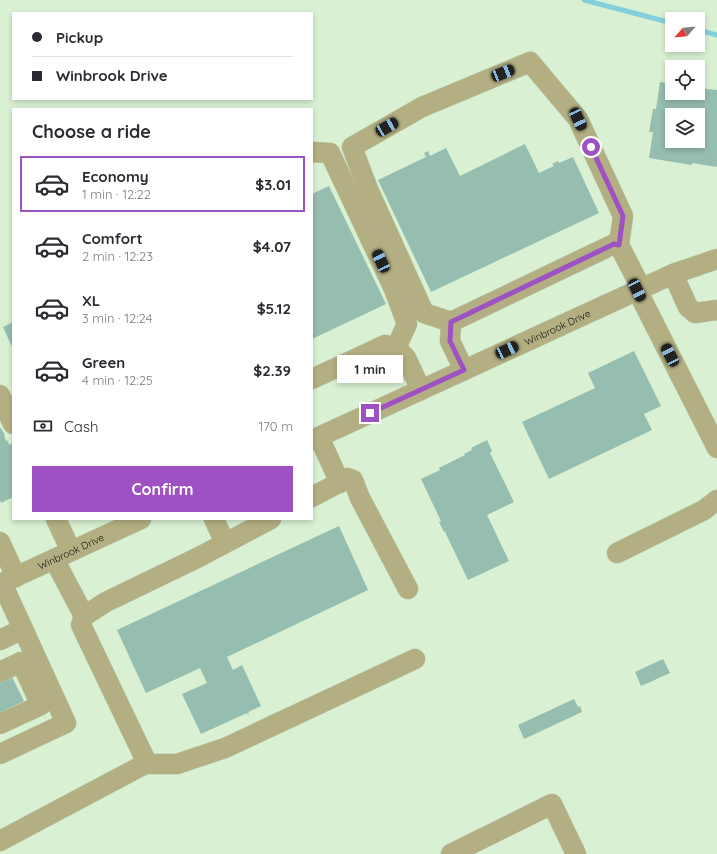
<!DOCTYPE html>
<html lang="en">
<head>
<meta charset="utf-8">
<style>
	body { margin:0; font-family:Quicksand,sans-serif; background:#f7f7f7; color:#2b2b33; height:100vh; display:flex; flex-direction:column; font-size:15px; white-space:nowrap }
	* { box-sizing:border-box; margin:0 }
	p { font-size:13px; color:#7c7c81 }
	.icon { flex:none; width:22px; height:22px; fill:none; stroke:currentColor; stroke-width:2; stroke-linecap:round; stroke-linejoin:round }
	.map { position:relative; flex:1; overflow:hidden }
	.side { position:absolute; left:12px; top:108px; width:301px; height:412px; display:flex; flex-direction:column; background:#fff; border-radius:0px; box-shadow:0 2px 6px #0003 }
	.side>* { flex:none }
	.top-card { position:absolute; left:12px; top:12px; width:301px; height:88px; border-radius:0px; box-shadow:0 2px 6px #0003; display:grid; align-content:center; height:88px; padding:0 20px; background:#fff }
	.needle { width:26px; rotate:243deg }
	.fabs { position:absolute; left:665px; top:12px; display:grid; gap:8px }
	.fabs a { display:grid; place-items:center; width:40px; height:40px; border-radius:0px; background:#fff; box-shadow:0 2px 6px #0003; font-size:20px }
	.end { position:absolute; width:18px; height:18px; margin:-9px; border:5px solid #9e51c3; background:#fff; box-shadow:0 0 0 2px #fff }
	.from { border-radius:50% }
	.bubble { position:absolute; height:28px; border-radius:0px; background:#fff; box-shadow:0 2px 6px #0003; font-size:13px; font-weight:800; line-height:28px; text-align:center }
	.car { position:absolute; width:12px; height:24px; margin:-12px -6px; border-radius:5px; box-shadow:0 0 3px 1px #0007; background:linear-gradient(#222 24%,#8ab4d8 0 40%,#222 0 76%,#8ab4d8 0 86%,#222 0) }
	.top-card b { display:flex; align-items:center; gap:14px; height:38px; font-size:15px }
	.top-card b+b { border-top:1px solid #e1e1e2 }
	.top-card i { width:10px; height:10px; background:#2b2b33 }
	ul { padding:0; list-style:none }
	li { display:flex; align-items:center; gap:12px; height:56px; margin:0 8px 6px; padding:0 12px; border:2px solid transparent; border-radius:0px }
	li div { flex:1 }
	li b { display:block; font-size:15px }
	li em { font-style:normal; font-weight:800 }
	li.active { border-color:#9e51c3 }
	li>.icon { width:36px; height:36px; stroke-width:1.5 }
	h2 { padding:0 20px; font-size:18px; line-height:48px }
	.pay { display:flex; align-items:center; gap:10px; height:44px; padding:0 20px; font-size:15px }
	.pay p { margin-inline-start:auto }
	.button { display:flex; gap:8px; margin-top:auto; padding:8px 20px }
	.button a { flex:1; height:46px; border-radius:0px; background:#9e51c3; color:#fff; font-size:16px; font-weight:800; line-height:46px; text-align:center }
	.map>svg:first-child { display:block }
</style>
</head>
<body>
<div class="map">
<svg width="717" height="854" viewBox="0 0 717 854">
	<rect width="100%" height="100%" fill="#d9f0d2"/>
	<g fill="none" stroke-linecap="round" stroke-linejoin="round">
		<!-- stream -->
		<path stroke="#83d0dc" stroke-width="5" d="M584,0L672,23
			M698,30L717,35"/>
	</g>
	<!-- building -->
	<path fill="#95bdb0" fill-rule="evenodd" d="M660,82L672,84V93H698V88L717,90V167L692,163V165L649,158L653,132H649L653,109H656ZM672,115H698V141H672Z
		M525,144L539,173L554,166L552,164L558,161L559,163L573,157L599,213L431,292L378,180L426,157L424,153L428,151L430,156L446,148L460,176Z
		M329,186L386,304L312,339V194Z
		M13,322V349L3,327Z
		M634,351L661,406L644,414L652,430L549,479L522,422L595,388L588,373Z
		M0,427L5,435H4L6,441L7,440L9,444V445L13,443V497L1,503L0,500Z
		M487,440L492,451L490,453L514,502L487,515L509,561L468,580L446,534L445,531L444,532L439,522L441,521L421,479L440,470L439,468L465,455L464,454L472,450L471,448Z
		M339,526L368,590L227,657L233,670L242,665L261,706L248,712L249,714L248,715L247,713L201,734L182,694L207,683L200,668L146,693L117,630Z
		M663,659L670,673L641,686L635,672Z
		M8,669L24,701L6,710L7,713L0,716V673Z
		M574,699L578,707L580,706L582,712L524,739L518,725Z"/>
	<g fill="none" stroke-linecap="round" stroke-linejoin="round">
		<defs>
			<g id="minor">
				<path d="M312,152L330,153L394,289L407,324L396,348"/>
				<path d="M673,274L688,307L695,313L717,310"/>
				<path d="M637,290L717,448"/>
				<path d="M451,322L424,313L368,189L352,147L422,107L530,62L578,119L623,216L619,245"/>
				<path d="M464,370L450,341L451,322L614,244L619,245L641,288"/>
				<path d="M312,379L385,345L396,348L406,358L421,390"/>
				<path d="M0,395L13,424"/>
				<path d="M319,437L340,483"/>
				<path id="s1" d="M312,440L673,274L717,259"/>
				<path d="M312,497L348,478L353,480L360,498L408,589"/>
				<path d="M56,519L71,551"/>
				<path d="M214,519L225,543"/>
				<path d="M0,542L16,577"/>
				<path d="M617,553L704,510L717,500"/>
				<path d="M54,559L84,616"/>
				<path id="s2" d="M0,584L141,519"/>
				<path d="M0,640L23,629"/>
				<path d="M0,672L21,662L41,705L0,724"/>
				<path d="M0,754L66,723L2,583"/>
				<path d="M146,764H177L225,748L415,659"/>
				<path d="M0,841L147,763L81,625L84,616L106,602L199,557L271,519"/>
				<path d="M451,854L552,804L576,854"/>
			</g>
		</defs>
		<!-- minor casing -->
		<use href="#minor" stroke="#b9cdb2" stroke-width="21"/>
		<!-- minor -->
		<use href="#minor" stroke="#b3af82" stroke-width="20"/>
	</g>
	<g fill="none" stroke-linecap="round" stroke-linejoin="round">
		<!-- route -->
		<path stroke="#9e51c3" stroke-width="5" d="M370,413L464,370L450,341L451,322L614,244L619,245L623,216L591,147"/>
	</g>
	<g text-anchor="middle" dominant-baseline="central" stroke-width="3.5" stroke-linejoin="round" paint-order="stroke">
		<!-- street labels -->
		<g font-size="10" fill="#10170d" stroke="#fff">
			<text stroke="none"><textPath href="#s1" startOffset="270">Winbrook Drive</textPath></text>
			<text stroke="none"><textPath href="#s2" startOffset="78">Winbrook Drive</textPath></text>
		</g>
	</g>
</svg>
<div class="fabs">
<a><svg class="needle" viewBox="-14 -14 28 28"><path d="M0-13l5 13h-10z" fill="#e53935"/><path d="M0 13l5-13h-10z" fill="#7c7c81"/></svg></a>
<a><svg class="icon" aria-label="locate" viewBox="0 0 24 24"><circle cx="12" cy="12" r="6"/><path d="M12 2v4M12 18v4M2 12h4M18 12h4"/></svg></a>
<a><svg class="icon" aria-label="layers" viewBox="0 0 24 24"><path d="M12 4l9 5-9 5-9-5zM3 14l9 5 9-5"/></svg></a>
</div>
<i class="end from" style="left:591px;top:147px"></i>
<i class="end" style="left:370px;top:413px"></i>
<div class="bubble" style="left:337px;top:355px;width:66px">1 min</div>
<i class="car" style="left:503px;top:73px;rotate:68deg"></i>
<i class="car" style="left:578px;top:119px;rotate:155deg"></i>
<i class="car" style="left:387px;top:127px;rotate:60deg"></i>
<i class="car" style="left:381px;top:261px;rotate:335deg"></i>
<i class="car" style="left:637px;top:290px;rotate:154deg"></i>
<i class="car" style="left:507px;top:350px;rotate:65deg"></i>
<i class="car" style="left:670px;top:355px;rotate:333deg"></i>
<div class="top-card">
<b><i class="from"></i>Pickup</b>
<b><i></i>Winbrook Drive</b>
</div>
<section class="side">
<h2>Choose a ride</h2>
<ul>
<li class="active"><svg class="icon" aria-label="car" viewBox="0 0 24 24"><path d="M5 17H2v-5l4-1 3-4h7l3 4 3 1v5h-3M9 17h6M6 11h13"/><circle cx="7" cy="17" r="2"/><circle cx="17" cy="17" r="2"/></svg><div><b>Economy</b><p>1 min · 12:22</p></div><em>$3.01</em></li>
<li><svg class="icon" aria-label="car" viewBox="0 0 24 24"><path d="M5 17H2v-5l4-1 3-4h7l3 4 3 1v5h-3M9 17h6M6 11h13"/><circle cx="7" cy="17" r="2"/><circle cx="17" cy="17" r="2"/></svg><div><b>Comfort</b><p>2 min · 12:23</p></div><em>$4.07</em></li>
<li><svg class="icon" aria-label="car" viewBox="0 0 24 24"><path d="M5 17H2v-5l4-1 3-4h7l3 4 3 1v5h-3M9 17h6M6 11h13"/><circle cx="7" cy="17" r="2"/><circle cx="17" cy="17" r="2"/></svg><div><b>XL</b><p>3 min · 12:24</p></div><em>$5.12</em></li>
<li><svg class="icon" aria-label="car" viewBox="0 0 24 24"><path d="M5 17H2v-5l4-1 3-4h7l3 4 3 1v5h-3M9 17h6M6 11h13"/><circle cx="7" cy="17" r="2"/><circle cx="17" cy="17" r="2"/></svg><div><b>Green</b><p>4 min · 12:25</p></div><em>$2.39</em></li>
</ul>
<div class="pay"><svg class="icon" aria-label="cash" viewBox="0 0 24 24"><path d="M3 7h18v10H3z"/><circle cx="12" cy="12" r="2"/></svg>Cash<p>170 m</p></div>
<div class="button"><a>Confirm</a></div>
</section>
</div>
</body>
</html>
